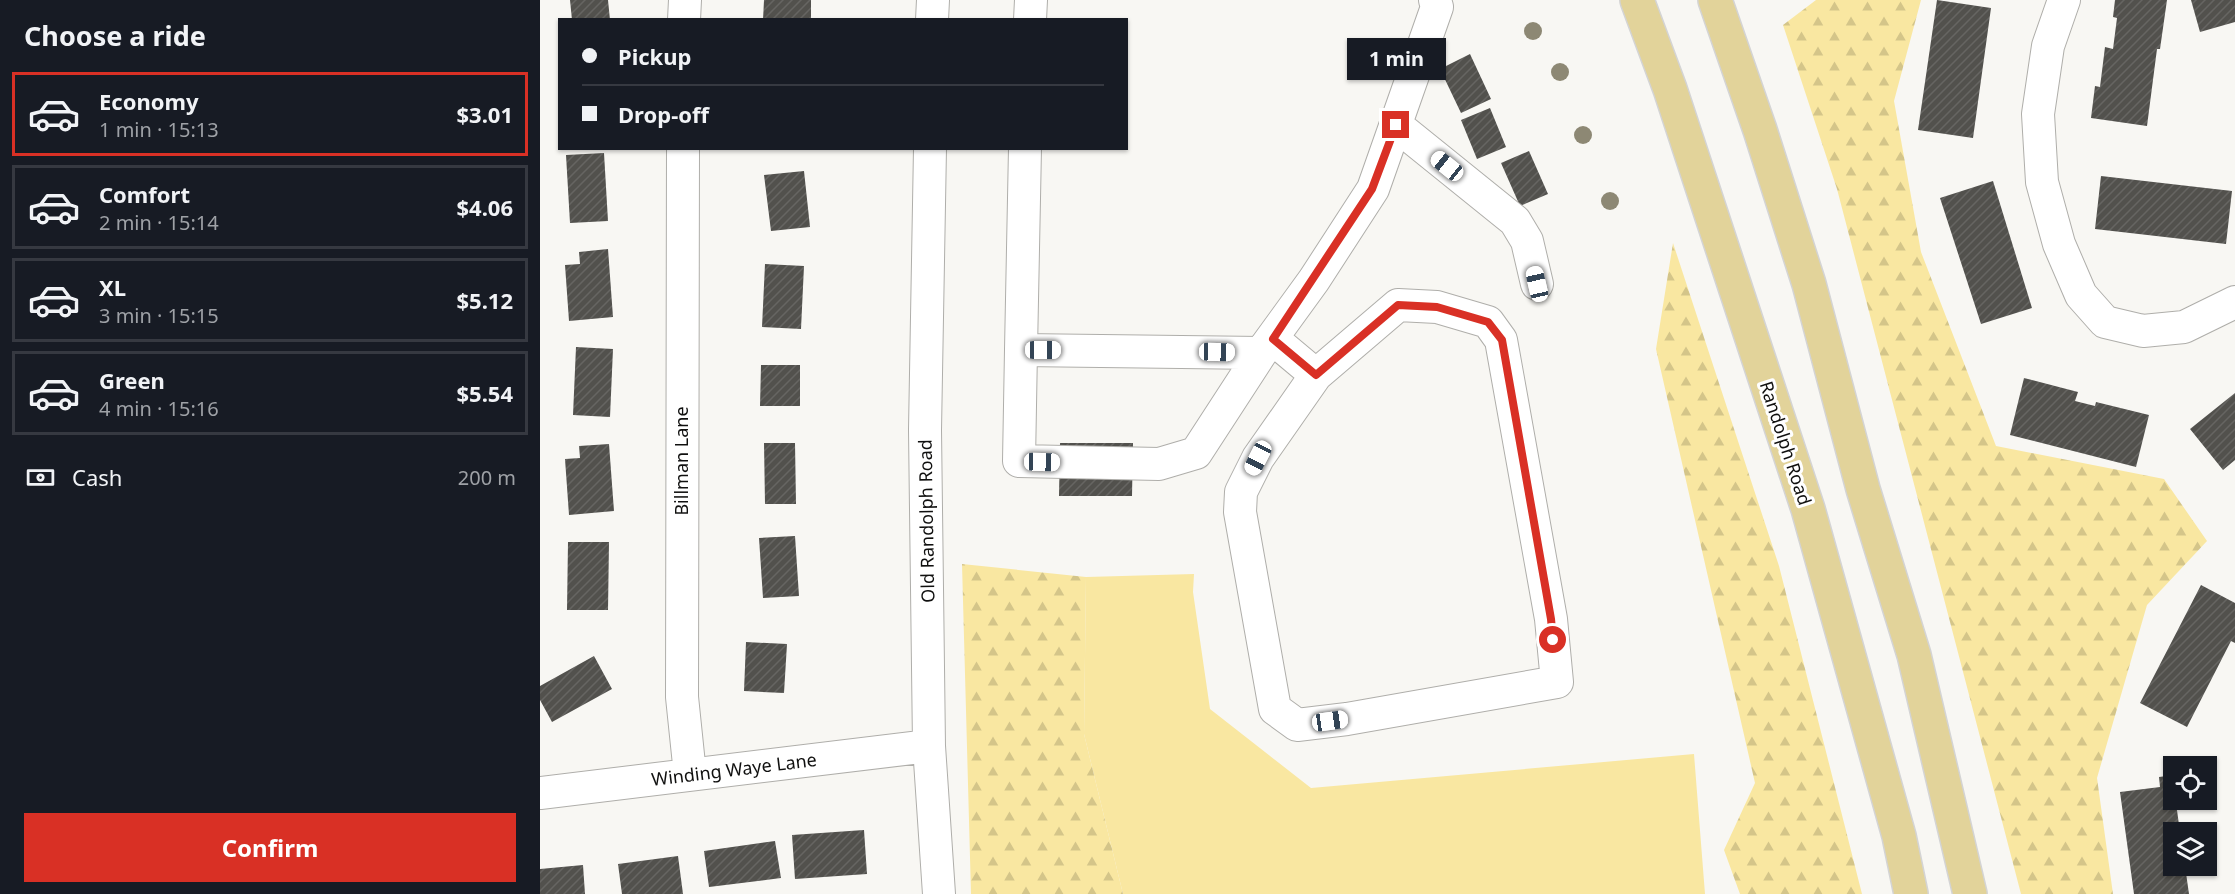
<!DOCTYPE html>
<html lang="en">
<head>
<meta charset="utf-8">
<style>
	body { margin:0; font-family:"Noto Sans",sans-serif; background:#242831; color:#f1f3f6; height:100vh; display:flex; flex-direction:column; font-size:22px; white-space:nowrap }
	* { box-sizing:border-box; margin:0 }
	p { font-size:20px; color:#9ea1a6 }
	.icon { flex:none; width:33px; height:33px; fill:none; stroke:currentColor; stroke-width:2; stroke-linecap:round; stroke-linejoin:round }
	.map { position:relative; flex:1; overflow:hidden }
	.drawer { display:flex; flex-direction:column; background:#171b24; width:540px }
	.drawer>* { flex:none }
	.top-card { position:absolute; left:18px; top:18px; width:570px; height:132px; border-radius:0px; box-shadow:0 2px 4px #0004; display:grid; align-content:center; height:132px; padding:0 24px; background:#171b24 }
	.fabs { position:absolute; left:1623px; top:756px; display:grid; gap:12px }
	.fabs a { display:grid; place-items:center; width:54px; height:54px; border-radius:0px; background:#171b24; box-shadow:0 2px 4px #0004; font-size:30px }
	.end { position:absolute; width:27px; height:27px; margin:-14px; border:8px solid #d93025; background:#fff; box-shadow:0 0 0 3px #fff }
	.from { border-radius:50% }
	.bubble { position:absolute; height:42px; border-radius:0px; background:#171b24; box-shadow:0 2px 4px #0004; font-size:20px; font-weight:700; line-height:42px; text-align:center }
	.car { position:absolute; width:18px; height:36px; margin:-18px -9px; border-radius:8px; box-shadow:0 0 4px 2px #0007; background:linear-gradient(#fff 24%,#345 0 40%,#fff 0 76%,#345 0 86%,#fff 0) }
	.top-card b { display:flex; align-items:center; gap:21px; height:57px; font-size:22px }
	.top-card b+b { border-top:2px solid #363941 }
	.top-card i { width:15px; height:15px; background:#f1f3f6 }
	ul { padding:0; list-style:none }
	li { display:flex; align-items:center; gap:18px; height:84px; margin:0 12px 9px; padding:0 12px; border:3px solid #363941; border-radius:0px }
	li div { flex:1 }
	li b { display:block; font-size:22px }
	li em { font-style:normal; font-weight:700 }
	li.selected { border-color:#d93025 }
	li>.icon { width:54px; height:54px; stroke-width:1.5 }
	h2 { padding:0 24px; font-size:27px; line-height:72px }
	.pay { display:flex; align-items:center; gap:15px; height:66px; padding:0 24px; font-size:22px }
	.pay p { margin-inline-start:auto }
	.button { display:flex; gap:12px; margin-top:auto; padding:12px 24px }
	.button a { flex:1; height:69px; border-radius:0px; background:#d93025; color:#fff; font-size:24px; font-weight:700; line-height:69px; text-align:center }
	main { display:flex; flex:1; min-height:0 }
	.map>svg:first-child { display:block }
</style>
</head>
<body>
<main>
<section class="drawer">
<h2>Choose a ride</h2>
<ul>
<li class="selected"><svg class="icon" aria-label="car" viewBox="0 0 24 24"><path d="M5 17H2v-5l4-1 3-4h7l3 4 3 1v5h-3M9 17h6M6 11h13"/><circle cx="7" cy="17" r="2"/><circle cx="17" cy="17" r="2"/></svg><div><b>Economy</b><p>1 min · 15:13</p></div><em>$3.01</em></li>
<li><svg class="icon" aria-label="car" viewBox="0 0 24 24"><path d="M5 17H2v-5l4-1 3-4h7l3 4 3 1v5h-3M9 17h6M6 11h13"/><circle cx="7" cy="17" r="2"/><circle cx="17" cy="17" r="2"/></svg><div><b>Comfort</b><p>2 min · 15:14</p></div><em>$4.06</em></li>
<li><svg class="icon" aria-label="car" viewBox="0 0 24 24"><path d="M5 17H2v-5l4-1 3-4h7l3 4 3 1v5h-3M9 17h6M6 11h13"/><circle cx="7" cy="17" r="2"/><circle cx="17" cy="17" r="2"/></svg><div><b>XL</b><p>3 min · 15:15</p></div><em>$5.12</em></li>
<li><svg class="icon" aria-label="car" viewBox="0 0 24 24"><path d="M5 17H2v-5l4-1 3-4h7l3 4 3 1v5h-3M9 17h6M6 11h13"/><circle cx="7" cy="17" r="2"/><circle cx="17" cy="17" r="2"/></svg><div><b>Green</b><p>4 min · 15:16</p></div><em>$5.54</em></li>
</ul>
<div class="pay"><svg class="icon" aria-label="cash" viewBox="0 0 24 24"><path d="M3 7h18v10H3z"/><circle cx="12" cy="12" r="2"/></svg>Cash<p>200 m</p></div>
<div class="button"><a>Confirm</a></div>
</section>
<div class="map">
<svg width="1695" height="894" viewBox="0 0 1695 894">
	<defs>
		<pattern id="forest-firs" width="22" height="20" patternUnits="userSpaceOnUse" patternTransform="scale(1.5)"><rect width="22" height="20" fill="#f9e7a1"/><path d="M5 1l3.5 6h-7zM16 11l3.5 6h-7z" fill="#d4c589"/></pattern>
		<pattern id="building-hatch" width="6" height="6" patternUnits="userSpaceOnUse" patternTransform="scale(1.5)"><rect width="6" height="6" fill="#52514d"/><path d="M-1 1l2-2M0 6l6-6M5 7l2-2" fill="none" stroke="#666562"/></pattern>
	</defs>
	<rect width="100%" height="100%" fill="#f8f7f3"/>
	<!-- grass -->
	<path fill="#f9e7a1" d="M654,574L653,592L670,709L771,788L1154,754L1165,894H583L544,734L546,577Z"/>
	<!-- forest -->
	<path fill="url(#forest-firs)" d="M1276,0H1381L1354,101L1381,252L1456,446L1624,479L1667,541L1607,605L1557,778L1573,894H1481L1297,189L1243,25Z
		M1133,243L1239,566L1322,894H1200L1184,850L1215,783L1116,349Z
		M422,564L546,577L544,734L583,894H431Z"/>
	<!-- building -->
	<path fill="url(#building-hatch)" d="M30,0H68L70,20H32Z
		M224,0H271V20H223Z
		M1397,0L1451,8L1433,138L1378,130Z
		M1575,0H1627L1620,49H1617L1607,126L1551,118L1555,86L1560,87L1565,47L1573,49L1577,18L1573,17Z
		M1651,0H1695V22L1660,32Z
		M930,54L951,99L921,113L900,69Z
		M950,108L966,147L937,159L921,120Z
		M989,151L1008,194L980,206L961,163Z
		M64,153L68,221L30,223L26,155Z
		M264,171L270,227L231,231L224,175Z
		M1561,176L1692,191L1686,244L1555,229Z
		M1453,181L1492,308L1441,324L1400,198Z
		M68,249L73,317L29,321L25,265L40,264L39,252Z
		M225,264L264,266L261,329L222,327Z
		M36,347L73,349L70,417L33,415Z
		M221,365H260V406H220Z
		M1484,378L1538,392L1535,401L1555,406L1556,402L1609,415L1596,467L1470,435Z
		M1695,393V460L1683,470L1650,429Z
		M224,443H255L256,504H225Z
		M520,443H593L592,496H519Z
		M69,444L74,511L29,515L25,459L40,458L39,446Z
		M255,536L259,596L223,598L219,538Z
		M28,542H69L68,610H27Z
		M1661,585L1695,603V643L1691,641L1647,727L1600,703Z
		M206,642L247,644L244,693L204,691Z
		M54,656L72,689L12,722L0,700V686Z
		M1634,775V800H1643L1644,802L1636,803L1640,832H1634V866H1645L1649,894H1594L1580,792L1620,787L1619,777Z
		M324,830L327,874L255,879L252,835Z
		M235,841L241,878L169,887L164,851Z
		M138,856L143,894H82L78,864Z
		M43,865L45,894H0V869Z"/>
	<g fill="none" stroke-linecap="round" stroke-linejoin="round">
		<defs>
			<path id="minor" d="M1524,0L1508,46L1498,114L1502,182L1519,244L1541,295L1565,322L1603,331L1644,327L1695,302
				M144,20L145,0
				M392,20L393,0
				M490,20L491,0
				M856,125L975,221L987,241L997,284
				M143,148L142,697L150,774
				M390,148L385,430L389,746L399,894
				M485,148L481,350L721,353L774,280L833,189L897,7L895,0
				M858,305L897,307L948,322L961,340L1011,619L1017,682L807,719L757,725L735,709L700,512L701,492L718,458L776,375Z
				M733,339L776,375
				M481,350L479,461L619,464L656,453L721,353
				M0,793L389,746"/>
			<path id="major" d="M1097,0L1130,89L1268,509L1359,836L1371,894
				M1175,0L1220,130L1269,284L1323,489L1374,655L1430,894"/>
		</defs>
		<!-- minor casing -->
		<use href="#minor" stroke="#afaeaa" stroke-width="34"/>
		<!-- major casing -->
		<use href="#major" stroke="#d4d4d4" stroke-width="36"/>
		<!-- minor -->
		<use href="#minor" stroke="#fff" stroke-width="32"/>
		<!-- major -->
		<use href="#major" stroke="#e2d39a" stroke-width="33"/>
	</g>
	<!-- trees -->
	<g fill="#8d8874">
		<circle cx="993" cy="31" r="9"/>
		<circle cx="1020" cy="72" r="9"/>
		<circle cx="1043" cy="135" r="9"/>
		<circle cx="1070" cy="201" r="9"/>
	</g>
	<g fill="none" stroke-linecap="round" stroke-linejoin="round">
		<!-- route -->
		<path stroke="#d93025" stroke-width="8" d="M856,125L832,189L733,339L776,375L858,305L897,307L948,322L962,340L1011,619L1013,640"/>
	</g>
	<g text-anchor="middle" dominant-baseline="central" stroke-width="6" stroke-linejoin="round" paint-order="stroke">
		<!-- street labels -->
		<g font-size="18" fill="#10100f" stroke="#fff">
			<text transform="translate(1246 443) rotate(72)">Randolph Road</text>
			<text transform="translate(141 461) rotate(-90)">Billman Lane</text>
			<text transform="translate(386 521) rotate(-91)">Old Randolph Road</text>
			<text transform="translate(194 769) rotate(-7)">Winding Waye Lane</text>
		</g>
	</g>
</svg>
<div class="fabs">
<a><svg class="icon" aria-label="locate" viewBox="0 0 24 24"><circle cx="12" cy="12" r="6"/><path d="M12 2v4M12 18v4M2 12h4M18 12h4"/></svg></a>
<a><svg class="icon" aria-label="layers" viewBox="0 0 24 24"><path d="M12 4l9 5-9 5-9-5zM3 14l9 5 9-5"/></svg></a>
</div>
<i class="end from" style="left:1013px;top:640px"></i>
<i class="end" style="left:856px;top:125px"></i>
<div class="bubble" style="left:807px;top:38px;width:99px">1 min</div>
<i class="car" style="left:907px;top:166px;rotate:309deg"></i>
<i class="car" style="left:997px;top:284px;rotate:347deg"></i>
<i class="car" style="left:503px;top:350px;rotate:90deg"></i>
<i class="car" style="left:677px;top:352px;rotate:91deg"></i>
<i class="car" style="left:718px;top:458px;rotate:207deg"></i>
<i class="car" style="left:502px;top:462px;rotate:91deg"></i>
<i class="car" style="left:790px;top:721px;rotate:82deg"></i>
<div class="top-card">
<b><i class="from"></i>Pickup</b>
<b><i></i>Drop-off</b>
</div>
</div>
</main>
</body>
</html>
